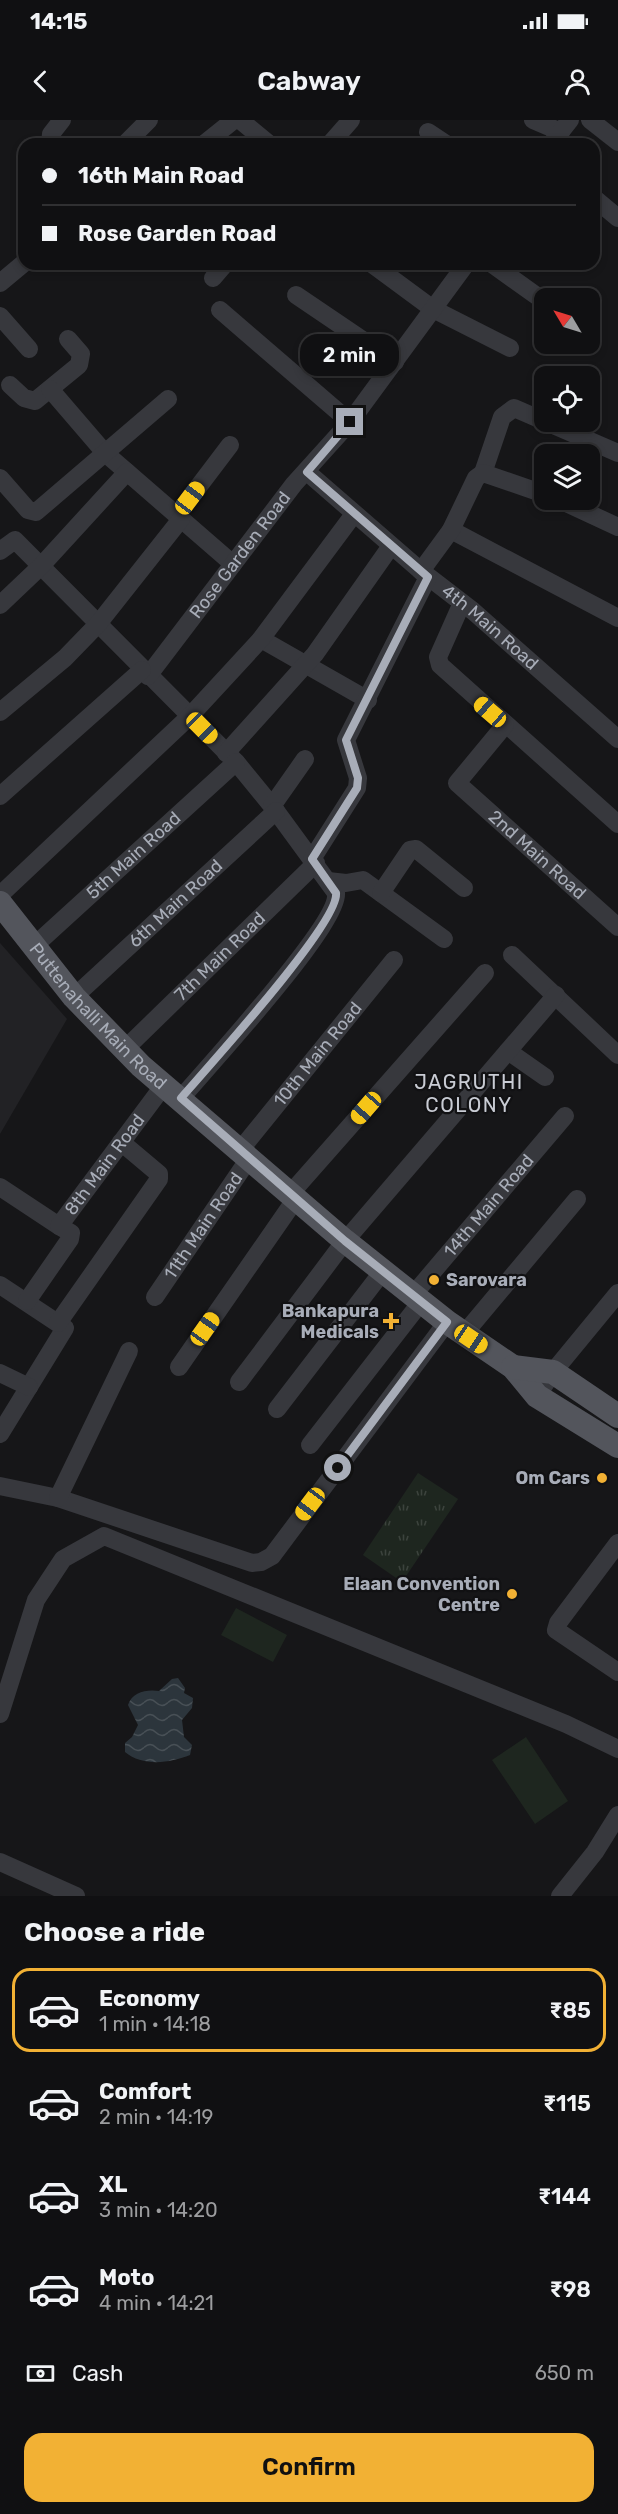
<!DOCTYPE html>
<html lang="en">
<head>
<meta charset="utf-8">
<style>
	body { margin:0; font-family:Rubik,sans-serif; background:#19191b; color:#f1f3f6; height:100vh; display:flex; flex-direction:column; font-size:22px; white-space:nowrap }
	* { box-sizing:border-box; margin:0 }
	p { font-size:20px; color:#9c9d9f }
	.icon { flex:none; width:33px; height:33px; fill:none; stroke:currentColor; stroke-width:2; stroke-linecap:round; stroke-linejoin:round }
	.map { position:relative; height:1776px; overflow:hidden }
	.drawer { display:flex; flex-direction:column; background:#101012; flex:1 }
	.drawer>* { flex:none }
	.guide { position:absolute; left:18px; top:18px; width:582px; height:132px; border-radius:18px; box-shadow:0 3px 9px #0003,0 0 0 2px #303032; display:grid; align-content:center; height:132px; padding:0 24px; background:#101012 }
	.needle { width:39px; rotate:308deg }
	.fabs { position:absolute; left:534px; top:168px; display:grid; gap:12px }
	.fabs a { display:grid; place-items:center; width:66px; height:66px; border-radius:12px; background:#101012; box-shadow:0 3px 9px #0003,0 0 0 2px #303032; font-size:30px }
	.end { position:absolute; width:27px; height:27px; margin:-14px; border:8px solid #a8adb8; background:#111; box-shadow:0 0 0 3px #111 }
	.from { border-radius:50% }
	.bubble { position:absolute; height:42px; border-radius:18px; background:#101012; box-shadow:0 3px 9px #0003,0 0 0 2px #303032; font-size:20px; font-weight:600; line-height:42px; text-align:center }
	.car { position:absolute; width:18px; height:36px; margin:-18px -9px; border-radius:8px; box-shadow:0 0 4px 2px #0007; background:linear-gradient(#f5c518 24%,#345 0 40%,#f5c518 0 76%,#345 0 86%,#f5c518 0) }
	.guide b { display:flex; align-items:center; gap:21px; height:57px; font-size:22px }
	.guide b+b { border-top:2px solid #303032 }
	.guide i { width:15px; height:15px; background:#f1f3f6 }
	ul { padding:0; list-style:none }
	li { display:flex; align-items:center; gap:18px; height:84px; margin:0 12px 9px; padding:0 12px; border:3px solid transparent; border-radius:18px }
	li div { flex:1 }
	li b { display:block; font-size:22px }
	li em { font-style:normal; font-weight:600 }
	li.active { border-color:#f2b134 }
	li>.icon { width:54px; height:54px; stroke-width:1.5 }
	h2 { padding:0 24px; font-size:27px; line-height:72px }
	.pay { display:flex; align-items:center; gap:15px; height:66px; padding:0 24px; font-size:22px }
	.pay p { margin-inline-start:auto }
	.primary-button { display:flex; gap:12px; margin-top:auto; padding:12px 24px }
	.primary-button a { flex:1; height:69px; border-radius:18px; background:#f2b134; color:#111; font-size:24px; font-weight:600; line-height:69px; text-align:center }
	.status { display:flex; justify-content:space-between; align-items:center; height:42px; padding:0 30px; background:#101012; direction:ltr }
	.status svg { height:16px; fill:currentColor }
	header { display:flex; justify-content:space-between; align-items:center; height:78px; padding:0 24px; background:#101012; font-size:27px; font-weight:600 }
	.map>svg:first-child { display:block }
</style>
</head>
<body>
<div class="status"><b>14:15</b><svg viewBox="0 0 49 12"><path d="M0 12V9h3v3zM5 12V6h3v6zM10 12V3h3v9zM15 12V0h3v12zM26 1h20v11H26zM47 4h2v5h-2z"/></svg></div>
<header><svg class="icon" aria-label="back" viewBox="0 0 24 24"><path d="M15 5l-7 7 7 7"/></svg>Cabway<svg class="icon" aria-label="person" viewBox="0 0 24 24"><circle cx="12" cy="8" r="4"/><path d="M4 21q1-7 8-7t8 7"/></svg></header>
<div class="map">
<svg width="618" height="1776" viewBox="0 0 618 1776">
	<defs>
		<pattern id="grass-tufts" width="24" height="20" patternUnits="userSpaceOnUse" patternTransform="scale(1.5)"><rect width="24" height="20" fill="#1e261f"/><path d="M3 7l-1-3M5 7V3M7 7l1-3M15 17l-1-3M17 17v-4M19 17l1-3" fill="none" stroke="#3c433d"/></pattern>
		<pattern id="water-waves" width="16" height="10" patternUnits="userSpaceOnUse" patternTransform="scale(1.5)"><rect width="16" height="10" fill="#2c353c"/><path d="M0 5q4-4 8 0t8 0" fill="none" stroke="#485056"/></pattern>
	</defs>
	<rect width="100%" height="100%" fill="#161618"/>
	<!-- built -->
	<path fill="#222225" d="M0,823L67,899L0,1014Z"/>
	<!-- grass -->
	<path fill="url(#grass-tufts)" d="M418,1353L458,1379L402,1462L363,1435Z"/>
	<!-- pitch -->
	<path fill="#1e261f" d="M236,1488L287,1515L273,1542L221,1515Z
		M526,1617L568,1681L535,1704L492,1640Z"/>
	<!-- water -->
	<path fill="url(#water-waves)" d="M178,1558L185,1568L184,1573L193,1578L192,1588L182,1600L184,1617L192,1625L190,1635C170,1643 143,1647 125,1632V1623L132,1617L138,1605L128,1585C132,1572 147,1569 159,1571L172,1559Z"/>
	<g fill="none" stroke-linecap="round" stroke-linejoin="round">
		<!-- minor -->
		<g stroke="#37383d" stroke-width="18">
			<path d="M240,0L269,24"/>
			<path d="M533,0L561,12"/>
			<path d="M590,0L618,22"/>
			<path d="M428,12L446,24"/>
			<path d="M50,24L51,14L62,0"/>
			<path d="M125,24L149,0"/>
			<path d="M204,24L234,0"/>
			<path d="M330,24L351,0"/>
			<path d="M551,24L570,0"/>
			<path d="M594,78L618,98"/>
			<path d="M372,144L433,189L510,228"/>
			<path d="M492,144L541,179"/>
			<path d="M213,158L225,144"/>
			<path d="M0,163L24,143"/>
			<path d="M296,175L395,242"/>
			<path d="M220,190L350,302"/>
			<path d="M0,196L29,229"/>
			<path d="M10,265L24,278L35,281L79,245L81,234L68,219"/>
			<path d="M50,269L105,333L127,352"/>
			<path id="s1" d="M307,352L421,451L473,491L618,619"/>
			<path d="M483,353L502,297L514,288L618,333"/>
			<path d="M0,358L28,390L36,392L168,279"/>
			<path d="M560,380L618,407"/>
			<path d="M177,395L230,325"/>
			<path d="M451,410L618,498"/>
			<path d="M0,431L15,420L236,642L276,691L336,773C340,803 207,948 181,978"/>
			<path d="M421,451L451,410L476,358L483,353L544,374"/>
			<path d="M462,483L438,537L440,545L618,704"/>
			<path d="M0,485L41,446L127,352L233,444"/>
			<path d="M261,519L368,580"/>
			<path id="s2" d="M148,556L294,364L350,302L466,144"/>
			<path d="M0,592L65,538L98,504L181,399"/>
			<path id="s3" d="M505,605L457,663L618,807"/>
			<path d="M226,633L315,534L391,426"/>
			<path d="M0,676L142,550"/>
			<path d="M272,686L305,639"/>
			<path d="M312,739L357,668L358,658L346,620L428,457"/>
			<path d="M328,761L346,763L363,760L444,819"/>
			<path d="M381,773L410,730L416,729L464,768"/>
			<path d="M0,775L190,596L261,519L354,394"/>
			<path id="s4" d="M33,827L236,642"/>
			<path d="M512,835L618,935"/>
			<path id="s5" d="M74,877L276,691"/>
			<path id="s6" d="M124,930L316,743"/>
			<path d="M508,931L545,957"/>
			<path id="s7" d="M241,1029L394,840"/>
			<path d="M0,1067L59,1106"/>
			<path d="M291,1073L485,853"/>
			<path d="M0,1165L65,1208L0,1314"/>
			<path id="s8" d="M413,1175L565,996"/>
			<path id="s9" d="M155,1177L250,1037"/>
			<path id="s10" d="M27,1181L70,1119L71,1113L59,1106L164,965"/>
			<path d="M58,1203L159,1059V1054L121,1022"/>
			<path d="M464,1214L577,1079"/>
			<path d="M179,1247L297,1077"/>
			<path d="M0,1253L29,1267"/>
			<path d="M239,1262L345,1121L556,875"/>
			<path d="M537,1276L553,1252L618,1173"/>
			<path d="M277,1289L383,1151"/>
			<path d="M310,1325L421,1182"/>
			<path d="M0,1366L58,1378L252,1443L261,1442L272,1436L447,1202"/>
			<path d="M58,1378L129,1231"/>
			<path d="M618,1423L558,1503L556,1510L618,1552"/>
			<path d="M0,1594L36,1480L63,1439L104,1416L566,1604L618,1629"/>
			<path d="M0,1742L76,1776"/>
			<path d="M560,1776L595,1732L618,1695"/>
		</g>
		<!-- major -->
		<g stroke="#53555c" stroke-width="24">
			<path id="s11" d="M0,783L74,877L141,946L345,1121L447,1202L513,1247L537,1276L618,1326"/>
			<path d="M513,1247L553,1252L618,1296"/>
		</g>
	</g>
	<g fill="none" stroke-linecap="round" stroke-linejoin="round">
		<!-- route -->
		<path stroke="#a8adb8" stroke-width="8" d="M338,1348L447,1202L345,1121L181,978C207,948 340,802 336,773L312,739L357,668L358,658L346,620L428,457L307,352L350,302"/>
	</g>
	<!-- markers -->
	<g fill="#f2b134" stroke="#111113" stroke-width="2">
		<circle cx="434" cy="1160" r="6"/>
		<path d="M388 1192h6v6h6v6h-6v6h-6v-6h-6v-6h6z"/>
		<circle cx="602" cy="1358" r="6"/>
		<circle cx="512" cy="1474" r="6"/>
	</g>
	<g text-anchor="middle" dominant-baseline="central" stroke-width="4.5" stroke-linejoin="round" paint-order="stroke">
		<!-- street labels -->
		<g font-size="18" fill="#a8adb8" stroke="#111113">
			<text stroke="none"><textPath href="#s2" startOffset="152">Rose Garden Road</textPath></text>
			<text stroke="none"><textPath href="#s1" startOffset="240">4th Main Road</textPath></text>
			<text stroke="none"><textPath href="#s4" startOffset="136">5th Main Road</textPath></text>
			<text stroke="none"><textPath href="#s3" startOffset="183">2nd Main Road</textPath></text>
			<text stroke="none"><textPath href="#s5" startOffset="138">6th Main Road</textPath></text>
			<text stroke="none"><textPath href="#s6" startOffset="134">7th Main Road</textPath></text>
			<text stroke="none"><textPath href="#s11" startOffset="150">Puttenahalli Main Road</textPath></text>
			<text stroke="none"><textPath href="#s7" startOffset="122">10th Main Road</textPath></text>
			<text stroke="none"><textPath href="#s10" startOffset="172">8th Main Road</textPath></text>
			<text stroke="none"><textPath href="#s8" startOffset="117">14th Main Road</textPath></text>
			<text stroke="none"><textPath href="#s9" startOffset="86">11th Main Road</textPath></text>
		</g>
		<!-- poi labels -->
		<g font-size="18" font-weight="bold" fill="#a8adb8" stroke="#111113" text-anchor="end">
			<text x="446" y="1160" text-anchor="start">Sarovara</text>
			<text x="379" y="1191">Bankapura<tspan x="379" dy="21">Medicals</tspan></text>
			<text x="590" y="1358">Om Cars</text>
			<text x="500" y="1464">Elaan Convention<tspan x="500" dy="21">Centre</tspan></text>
		</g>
		<!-- neighbourhood labels -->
		<g font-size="20" letter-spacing="1.5" fill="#c9ccd4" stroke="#111113">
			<text x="469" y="962">JAGRUTHI<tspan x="469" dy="23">COLONY</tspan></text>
		</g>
	</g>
</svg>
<div class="fabs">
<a><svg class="needle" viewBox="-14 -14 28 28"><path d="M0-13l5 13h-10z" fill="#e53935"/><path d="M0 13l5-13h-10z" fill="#9c9d9f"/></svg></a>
<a><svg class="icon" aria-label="locate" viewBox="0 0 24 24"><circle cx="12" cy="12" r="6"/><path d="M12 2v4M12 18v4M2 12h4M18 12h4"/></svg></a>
<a><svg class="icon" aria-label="layers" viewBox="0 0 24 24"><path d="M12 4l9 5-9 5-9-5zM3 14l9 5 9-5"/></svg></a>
</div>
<i class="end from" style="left:338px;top:1348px"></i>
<i class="end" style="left:350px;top:302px"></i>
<div class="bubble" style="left:300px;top:214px;width:99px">2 min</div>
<i class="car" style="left:190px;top:378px;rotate:37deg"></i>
<i class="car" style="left:490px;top:592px;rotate:311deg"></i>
<i class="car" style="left:202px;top:608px;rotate:135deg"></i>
<i class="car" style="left:366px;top:988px;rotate:221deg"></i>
<i class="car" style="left:205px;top:1209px;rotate:35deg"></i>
<i class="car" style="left:471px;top:1219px;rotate:124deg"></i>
<i class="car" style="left:310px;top:1384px;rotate:217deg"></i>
<div class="guide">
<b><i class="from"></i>16th Main Road</b>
<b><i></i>Rose Garden Road</b>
</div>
</div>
<section class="drawer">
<h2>Choose a ride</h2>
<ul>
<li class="active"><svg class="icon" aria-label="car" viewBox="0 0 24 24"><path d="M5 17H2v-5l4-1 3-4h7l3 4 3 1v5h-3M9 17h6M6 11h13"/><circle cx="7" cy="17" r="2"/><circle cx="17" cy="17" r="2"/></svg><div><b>Economy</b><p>1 min · 14:18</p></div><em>₹85</em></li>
<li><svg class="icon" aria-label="car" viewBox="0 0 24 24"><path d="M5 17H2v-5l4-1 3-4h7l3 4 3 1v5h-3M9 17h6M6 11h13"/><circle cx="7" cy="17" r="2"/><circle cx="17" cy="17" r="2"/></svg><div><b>Comfort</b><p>2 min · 14:19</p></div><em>₹115</em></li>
<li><svg class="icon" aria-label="car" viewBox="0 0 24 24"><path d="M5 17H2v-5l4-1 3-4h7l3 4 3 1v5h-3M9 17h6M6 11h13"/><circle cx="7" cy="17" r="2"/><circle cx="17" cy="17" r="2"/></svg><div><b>XL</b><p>3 min · 14:20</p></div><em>₹144</em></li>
<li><svg class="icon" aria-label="car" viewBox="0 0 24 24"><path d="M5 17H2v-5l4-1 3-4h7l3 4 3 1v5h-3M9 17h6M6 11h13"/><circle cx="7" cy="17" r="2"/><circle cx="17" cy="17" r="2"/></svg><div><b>Moto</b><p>4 min · 14:21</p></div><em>₹98</em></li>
</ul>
<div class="pay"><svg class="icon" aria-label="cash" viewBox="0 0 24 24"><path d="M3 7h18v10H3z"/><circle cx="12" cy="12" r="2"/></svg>Cash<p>650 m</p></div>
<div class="primary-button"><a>Confirm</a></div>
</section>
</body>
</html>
